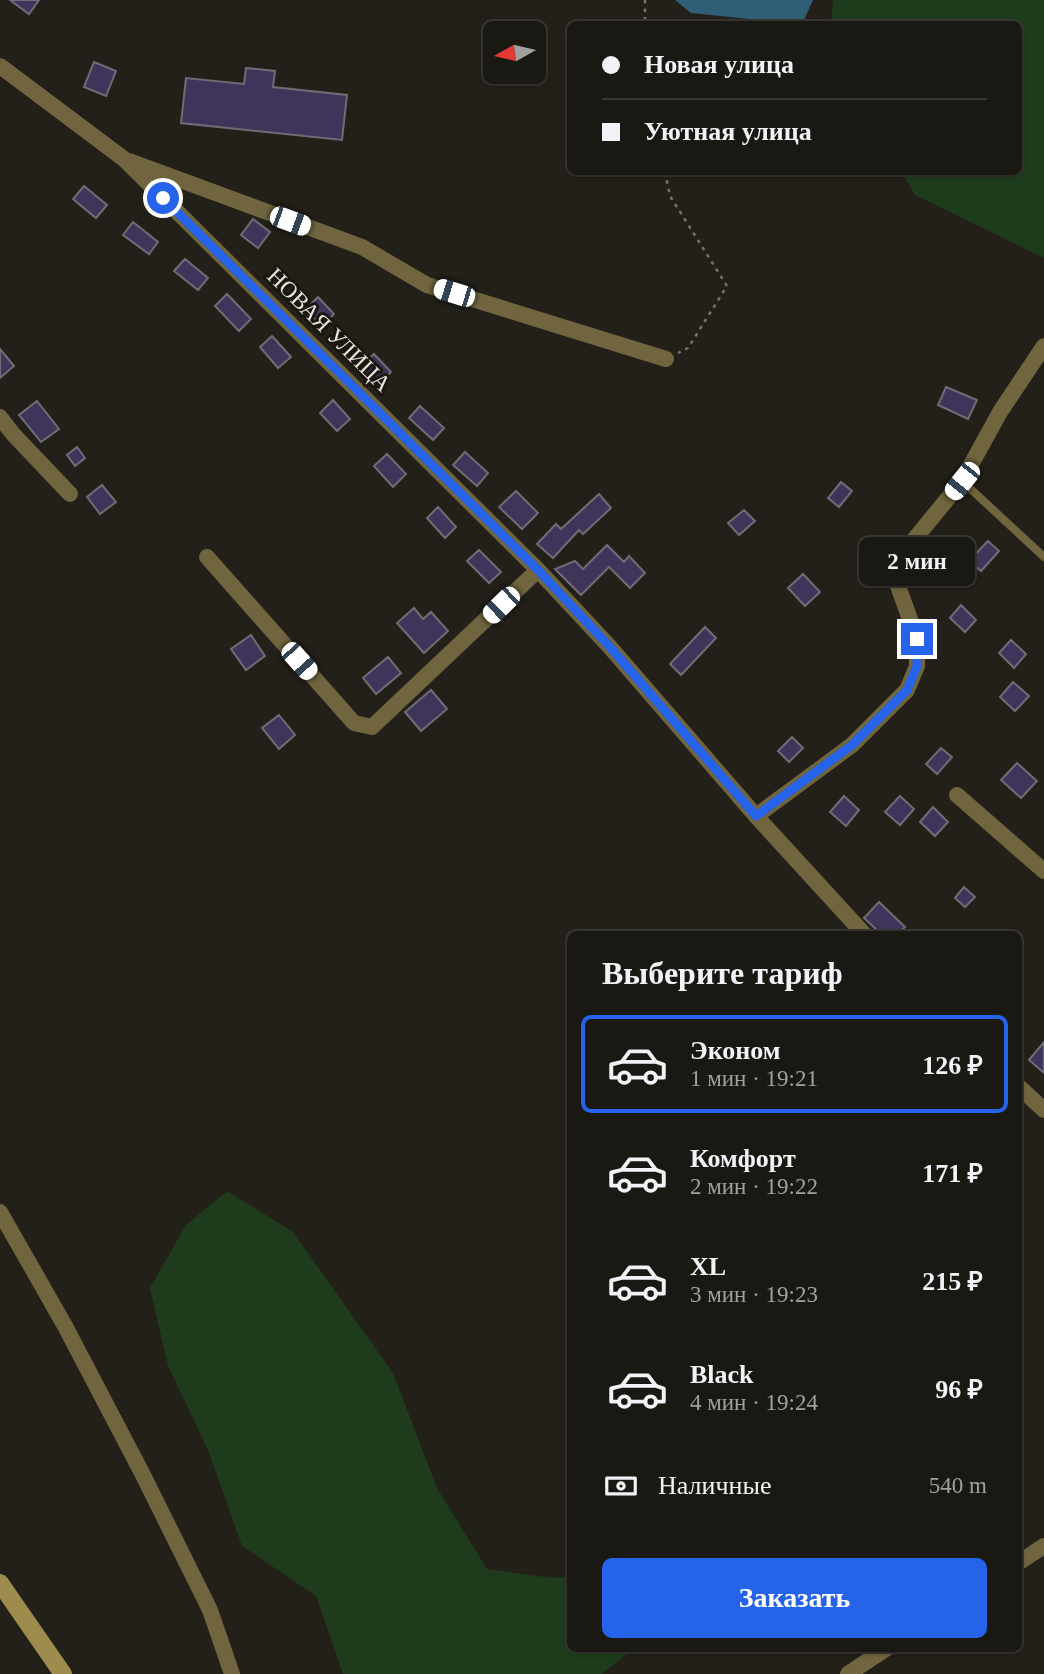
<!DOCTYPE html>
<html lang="ru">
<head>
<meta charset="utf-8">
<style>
	body { margin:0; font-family:"Times New Roman",serif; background:#272521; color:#f1f3f6; height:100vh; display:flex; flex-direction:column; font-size:26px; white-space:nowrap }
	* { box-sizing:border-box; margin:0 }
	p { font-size:23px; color:#9fa0a0 }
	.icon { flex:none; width:38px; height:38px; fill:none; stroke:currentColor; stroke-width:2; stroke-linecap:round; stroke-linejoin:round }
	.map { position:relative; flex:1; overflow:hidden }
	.side { position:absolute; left:567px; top:931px; width:455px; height:721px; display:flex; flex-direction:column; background:#1a1813; border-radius:10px; box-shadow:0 2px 5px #0004,0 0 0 2px #383733 }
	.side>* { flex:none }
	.hud { position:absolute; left:567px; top:21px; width:455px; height:154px; border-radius:10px; box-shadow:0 2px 5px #0004,0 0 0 2px #383733; display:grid; align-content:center; height:154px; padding:0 35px; background:#1a1813 }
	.needle { width:46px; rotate:262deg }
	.buttons { position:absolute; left:483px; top:21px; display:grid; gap:14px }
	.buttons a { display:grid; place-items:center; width:63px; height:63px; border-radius:10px; background:#1a1813; box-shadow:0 2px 5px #0004,0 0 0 2px #383733; font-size:35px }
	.end { position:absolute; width:32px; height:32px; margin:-16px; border:9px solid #2563eb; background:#fff; box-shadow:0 0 0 4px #fff }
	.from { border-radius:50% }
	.bubble { position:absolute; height:49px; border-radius:10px; background:#1a1813; box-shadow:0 2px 5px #0004,0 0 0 2px #383733; font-size:23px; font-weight:600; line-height:49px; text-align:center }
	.car { position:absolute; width:21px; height:42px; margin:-21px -10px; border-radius:9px; box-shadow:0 0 5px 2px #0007; background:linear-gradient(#fff 24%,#345 0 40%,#fff 0 76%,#345 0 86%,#fff 0) }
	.hud b { display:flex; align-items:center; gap:24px; height:66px; font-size:26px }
	.hud b+b { border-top:2px solid #383733 }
	.hud i { width:18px; height:18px; background:#f1f3f6 }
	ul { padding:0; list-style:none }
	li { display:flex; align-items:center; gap:21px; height:98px; margin:0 14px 10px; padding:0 21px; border:4px solid transparent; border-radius:10px }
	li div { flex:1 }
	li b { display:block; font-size:26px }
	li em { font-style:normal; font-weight:600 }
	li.current { border-color:#2563eb }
	li>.icon { width:63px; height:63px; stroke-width:1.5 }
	h2 { padding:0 35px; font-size:32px; line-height:84px }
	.pay { display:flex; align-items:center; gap:18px; height:77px; padding:0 35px; font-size:26px }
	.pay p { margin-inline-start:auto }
	.primary-button { display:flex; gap:14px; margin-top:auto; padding:14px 35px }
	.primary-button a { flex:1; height:80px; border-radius:10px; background:#2563eb; color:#fff; font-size:28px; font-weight:600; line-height:80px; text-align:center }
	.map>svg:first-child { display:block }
</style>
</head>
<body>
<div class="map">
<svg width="1044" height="1674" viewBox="0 0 1044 1674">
	<rect width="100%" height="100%" fill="#232019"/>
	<!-- green -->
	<path fill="#1e3b1c" d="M833,0H1044V258L915,195L902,172H1018V24H831Z
		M227,1191L293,1232L393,1373L437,1488L487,1569L552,1578L570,1576V1648L633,1649L602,1674H343L316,1596L242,1546L208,1450L168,1366L150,1288L186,1225Z"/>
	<!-- water -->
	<path fill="#2f5e76" d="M675,0H813L804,20L797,24L691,13Z"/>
	<!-- building -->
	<path fill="#3f355b" stroke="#6e6c75" stroke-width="2" d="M10,0H39L29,14Z
		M94,62L116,71L106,96L84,87Z
		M246,68L275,71L273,87L347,95L342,140L181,123L186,78L244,84Z
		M84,186L107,205L96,218L73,199Z
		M253,219L270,232L258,248L241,235Z
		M133,222L158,242L149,254L123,235Z
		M185,259L208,278L198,290L174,271Z
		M227,294L251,319L239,331L215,306Z
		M318,297L334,314L322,326L305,310Z
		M272,336L291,357L278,368L260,347Z
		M0,349L14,366L0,378Z
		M374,354L391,372L377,385L360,367Z
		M946,387L977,400L968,419L938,405Z
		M333,400L350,419L337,431L320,413Z
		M37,401L59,429L41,442L19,415Z
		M420,406L444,428L433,440L409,418Z
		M77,447L85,458L75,466L67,455Z
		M465,452L488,473L477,486L453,465Z
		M387,454L406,474L393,487L374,466Z
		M841,482L852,491L839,507L828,498Z
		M102,485L116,502L100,514L87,497Z
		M516,491L538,513L522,529L499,507Z
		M599,494L611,508L583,534L579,530L553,558L537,544L556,524L561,529Z
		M438,507L456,527L445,538L427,518Z
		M744,510L755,521L739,535L728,523Z
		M988,541L999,551L981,571L969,561Z
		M607,545L624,562L629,556L645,573L630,588L609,567L581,595L555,569L575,561L583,569Z
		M479,550L501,572L489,583L467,561Z
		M803,574L820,592L805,606L788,588Z
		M961,605L976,620L965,632L950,618Z
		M414,608L423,619L431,612L448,631L424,653L397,623Z
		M705,627L716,638L681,675L670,664Z
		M251,635L265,656L246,670L231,649Z
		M1011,640L1026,654L1014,668L999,653Z
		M388,657L401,673L376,694L363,678Z
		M1013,682L1029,696L1015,711L1000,697Z
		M431,690L447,709L421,731L405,712Z
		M279,715L295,735L279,749L262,728Z
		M792,737L803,748L789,762L778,751Z
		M941,748L952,757L937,774L926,764Z
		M1017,763L1037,781L1021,798L1001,780Z
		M844,796L859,810L846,826L830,812Z
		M900,796L914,809L900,825L885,812Z
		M933,807L948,822L935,836L920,822Z
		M964,887L975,897L965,907L955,898Z
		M879,902L905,927L898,934H881L864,918Z
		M1044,1042V1073L1029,1060Z"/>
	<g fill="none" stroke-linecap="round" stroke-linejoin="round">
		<!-- path -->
		<path stroke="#75736d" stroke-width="2.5" stroke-dasharray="3.5 5" stroke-linecap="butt" d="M645,0V24
			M665,172L670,196L727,286L688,348L678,353"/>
		<!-- lane -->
		<path stroke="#70653f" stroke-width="8" d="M962,481L1044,557"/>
		<!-- street -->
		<path stroke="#70653f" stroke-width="16" d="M0,66L124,159L538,570L609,646L756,816L864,934
			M129,161L362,247L427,285L666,359
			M0,417L13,434L70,494
			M207,557L354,723L372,727L538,570
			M957,795L1044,871
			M756,816L852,745L907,690L917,666V639L897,583L895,563L962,481L1000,412L1044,346
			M1018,1086L1044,1110
			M0,1212L65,1326L142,1473L210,1610L232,1674
			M1018,1563L1044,1546
			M848,1674L887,1648"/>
		<!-- secondary -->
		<path stroke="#9d8c4e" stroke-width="18" d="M0,1583L63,1674"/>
	</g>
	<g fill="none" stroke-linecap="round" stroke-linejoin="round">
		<!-- route -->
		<path stroke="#2563eb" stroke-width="9" d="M163,198L538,570L609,646L756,816L852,745L907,690L917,666V639"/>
	</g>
	<g text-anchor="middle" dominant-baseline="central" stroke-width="6" stroke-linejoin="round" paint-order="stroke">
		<!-- street labels -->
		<g font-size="23" fill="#e6e4df" stroke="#191710">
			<text transform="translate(329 330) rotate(45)">НОВАЯ УЛИЦА</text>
		</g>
	</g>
</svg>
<div class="buttons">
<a><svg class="needle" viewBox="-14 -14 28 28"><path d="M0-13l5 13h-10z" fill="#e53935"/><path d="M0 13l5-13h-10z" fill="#9fa0a0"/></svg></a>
</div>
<i class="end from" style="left:163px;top:198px"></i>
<i class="end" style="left:917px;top:639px"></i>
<div class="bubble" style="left:859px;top:537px;width:116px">2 мин</div>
<i class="car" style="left:290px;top:221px;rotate:110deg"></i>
<i class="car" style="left:454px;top:293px;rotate:287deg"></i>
<i class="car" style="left:962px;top:481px;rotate:219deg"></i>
<i class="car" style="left:501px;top:605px;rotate:226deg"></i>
<i class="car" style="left:299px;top:661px;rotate:138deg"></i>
<div class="hud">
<b><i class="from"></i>Новая улица</b>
<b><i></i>Уютная улица</b>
</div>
<section class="side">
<h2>Выберите тариф</h2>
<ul>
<li class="current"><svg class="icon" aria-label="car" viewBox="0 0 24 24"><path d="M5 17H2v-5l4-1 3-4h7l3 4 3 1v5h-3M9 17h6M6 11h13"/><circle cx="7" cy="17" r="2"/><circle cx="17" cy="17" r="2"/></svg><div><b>Эконом</b><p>1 мин · 19:21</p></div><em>126 ₽</em></li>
<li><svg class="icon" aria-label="car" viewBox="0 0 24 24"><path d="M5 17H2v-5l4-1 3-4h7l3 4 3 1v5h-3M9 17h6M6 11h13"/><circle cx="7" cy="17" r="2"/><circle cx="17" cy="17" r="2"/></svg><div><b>Комфорт</b><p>2 мин · 19:22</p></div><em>171 ₽</em></li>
<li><svg class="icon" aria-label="car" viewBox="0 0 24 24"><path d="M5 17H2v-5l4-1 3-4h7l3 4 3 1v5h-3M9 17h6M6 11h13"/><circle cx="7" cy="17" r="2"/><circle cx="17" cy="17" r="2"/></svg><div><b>XL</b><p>3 мин · 19:23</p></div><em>215 ₽</em></li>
<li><svg class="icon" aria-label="car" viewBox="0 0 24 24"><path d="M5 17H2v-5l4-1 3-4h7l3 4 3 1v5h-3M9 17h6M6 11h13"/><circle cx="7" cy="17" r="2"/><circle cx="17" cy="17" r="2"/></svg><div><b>Black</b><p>4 мин · 19:24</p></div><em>96 ₽</em></li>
</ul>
<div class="pay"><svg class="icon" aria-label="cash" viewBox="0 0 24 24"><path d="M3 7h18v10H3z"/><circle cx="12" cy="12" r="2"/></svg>Наличные<p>540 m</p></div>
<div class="primary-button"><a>Заказать</a></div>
</section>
</div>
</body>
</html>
